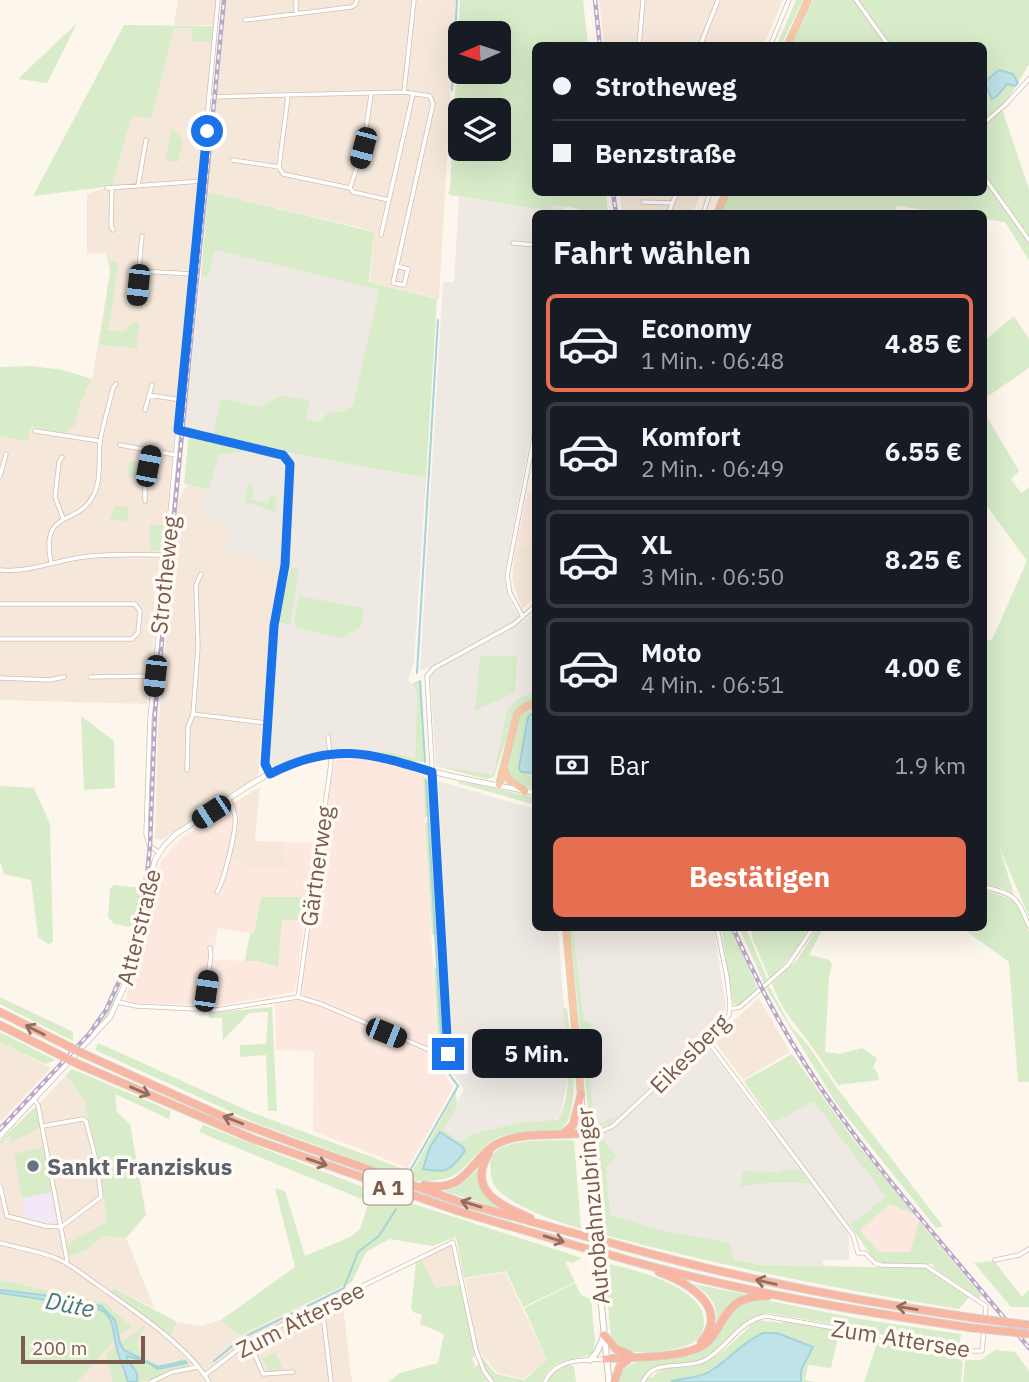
<!DOCTYPE html>
<html lang="de">
<head>
<meta charset="utf-8">
<style>
	body { margin:0; font-family:"IBM Plex Sans",sans-serif; background:#242831; color:#f1f3f6; height:100vh; display:flex; flex-direction:column; font-size:26px; white-space:nowrap }
	* { box-sizing:border-box; margin:0 }
	p { font-size:23px; color:#9ea1a6 }
	.icon { flex:none; width:38px; height:38px; fill:none; stroke:currentColor; stroke-width:2; stroke-linecap:round; stroke-linejoin:round }
	.map { position:relative; flex:1; overflow:hidden }
	.sheet { position:absolute; left:532px; top:210px; width:455px; height:721px; display:flex; flex-direction:column; background:#171b24; border-radius:10px; box-shadow:0 7px 28px #0002 }
	.sheet>* { flex:none }
	.top-card { position:absolute; left:532px; top:42px; width:455px; height:154px; border-radius:10px; box-shadow:0 7px 28px #0002; display:grid; align-content:center; height:154px; padding:0 21px; background:#171b24 }
	.needle { width:46px; rotate:267deg }
	.tools { position:absolute; left:448px; top:21px; display:grid; gap:14px }
	.tools a { display:grid; place-items:center; width:63px; height:63px; border-radius:10px; background:#171b24; box-shadow:0 7px 28px #0002; font-size:35px }
	.scale { position:absolute; left:21px; bottom:18px; width:124px; box-sizing:border-box; padding-left:7px; border:4px solid #7a5c4d; border-top:0; font-size:19px; line-height:24px; white-space:nowrap; color:#7a5c4d; -webkit-text-stroke:5px #fffaf3; paint-order:stroke }
	.end { position:absolute; width:32px; height:32px; margin:-16px; border:9px solid #1a73e8; background:#fff; box-shadow:0 0 0 4px #fff }
	.from { border-radius:50% }
	.bubble { position:absolute; height:49px; border-radius:10px; background:#171b24; box-shadow:0 7px 28px #0002; font-size:23px; font-weight:700; line-height:49px; text-align:center }
	.car { position:absolute; width:21px; height:42px; margin:-21px -10px; border-radius:9px; box-shadow:0 0 5px 2px #0007; background:linear-gradient(#222 24%,#8ab4d8 0 40%,#222 0 76%,#8ab4d8 0 86%,#222 0) }
	.top-card b { display:flex; align-items:center; gap:24px; height:66px; font-size:26px }
	.top-card b+b { border-top:2px solid #363941 }
	.top-card i { width:18px; height:18px; background:#f1f3f6 }
	ul { padding:0; list-style:none }
	li { display:flex; align-items:center; gap:21px; height:98px; margin:0 14px 10px; padding:0 7px; border:4px solid #363941; border-radius:10px }
	li div { flex:1 }
	li b { display:block; font-size:26px }
	li em { font-style:normal; font-weight:700 }
	li.selected { border-color:#e76f51 }
	li>.icon { width:63px; height:63px; stroke-width:1.5 }
	h2 { padding:0 21px; font-size:32px; line-height:84px }
	.pay { display:flex; align-items:center; gap:18px; height:77px; padding:0 21px; font-size:26px }
	.pay p { margin-inline-start:auto }
	.action { display:flex; gap:14px; margin-top:auto; padding:14px 21px }
	.action a { flex:1; height:80px; border-radius:10px; background:#e76f51; color:#fff; font-size:28px; font-weight:700; line-height:80px; text-align:center }
	.map>svg:first-child { display:block }
</style>
</head>
<body>
<div class="map">
<svg width="1029" height="1382" viewBox="0 0 1029 1382">
	<rect width="100%" height="100%" fill="#fdf6ec"/>
	<!-- residential -->
	<path fill="#f5e8da" d="M178,0H216L213,25H174Z
		M226,0H456L439,299L370,282L374,231L208,192Z
		M599,0H783L763,46L604,45Z
		M174,28H192L190,41L212,42L163,551L154,599L156,618L147,704L0,700V436L26,442L30,427L66,432L68,427H74L81,401L92,379L110,273L106,253L87,254V194L112,186L132,116L151,119Z
		M620,193H701L692,214L622,213Z
		M187,485L204,488L232,527L224,550L282,565L270,625L258,777L162,840L155,838L158,730L178,501Z
		M535,539V598L522,609L512,579L515,551Z
		M260,787L255,841L285,842L286,867H252L231,859L238,825L240,799Z
		M759,998L790,1052L743,1080L713,1039Z
		M0,1042L51,1068L0,1122Z
		M66,1075L84,1101L99,1163L107,1222L68,1244L87,1250L102,1236L126,1238L154,1308L114,1288L173,1336L177,1322L200,1326L221,1320L239,1336L341,1289L352,1382H78L116,1339L132,1327L105,1303L0,1280V1145Z
		M449,1245L453,1247L460,1284L436,1288L422,1260Z
		M505,1272L547,1360L523,1379L497,1373L478,1350L465,1279Z"/>
	<!-- commercial -->
	<path fill="#fde8e0" d="M528,491L535,492V539L515,551Z
		M354,758L385,762L423,775L438,1064L453,1088L408,1168L313,1131L314,1051L276,1050L275,1003L299,1000L332,775L336,760Z
		M240,799L238,825L231,859L252,867H286L285,842L315,843L307,897H261L254,934L218,928L212,960L257,961L277,967L282,920H304L295,992L216,1006L136,1003L127,1000L126,997L161,861L179,840Z
		M890,1204L916,1216L919,1221L910,1252H879L860,1229Z"/>
	<!-- industrial -->
	<path fill="#efe9e4" d="M459,197L550,211L551,206L558,205L565,206V211L583,213L536,214L535,439L530,438L504,576L508,597L521,622H524L532,614L535,615V692L517,699L494,771L487,775L436,766L430,675L428,667L420,670L443,282H454Z
		M204,247L379,290L353,405L343,411L327,413L323,422L306,419L310,401L283,395L259,407L221,398L213,434L296,454L426,478L414,661L408,680L417,692L415,757H405L388,752L336,749L301,756L276,767L271,766L268,761L278,627L290,567L224,550L231,527L203,518L204,488L184,484L189,429L185,427Z
		M438,781L535,809L536,928H558L564,1008L567,1082L560,1116L552,1122L517,1123L471,1134L461,1142L442,1130L464,1089L445,1062L453,1061Z
		M573,928H714L726,1007L723,1016L701,1038L767,1126L814,1102L887,1197L845,1229L849,1236V1260H823V1266L760,1265L604,1227L596,1146L602,1139L597,1124L594,1121Z"/>
	<!-- education -->
	<path fill="#f3e8fa" d="M50,1192L55,1217L52,1223L26,1219L22,1198Z"/>
	<!-- green -->
	<path fill="#d8ecc9" fill-rule="evenodd" d="M460,0H583L588,45L536,46V192L606,193L608,212C588,216 568,203 552,206L550,211L450,195L448,193L450,190ZM460,33H499V72H460ZM499,110V149H460V110Z
		M796,0H803L781,45H777Z
		M813,0H1029V64L1002,109L1029,189V260L1005,222L984,219V214L949,213L897,206L894,214H721L729,193L984,192V46L792,45Z
		M77,23L47,83L18,79Z
		M124,25L213,26L212,42L191,41L192,28H174L151,119L132,116L112,186L33,196Z
		M172,127L183,141L178,162L165,160Z
		M208,192L374,232L369,282L437,299L426,478L296,454L213,434L221,398L259,407L283,395L310,401L306,419L322,422L327,413L343,411L353,405L379,290L215,250L208,277L201,276Z
		M109,261L118,262L111,315L107,330L124,332L134,322H139L137,348L99,345L110,273Z
		M1014,316L1029,339V368L984,399V341Z
		M31,366L63,370L92,379L81,401L74,427H68L67,433L31,427L27,442L0,436V367Z
		M984,412L1019,471L1011,479L1021,493L1029,488V917L999,846L1014,895L1001,888L984,884V639L992,640L1027,561L984,502Z
		M189,435L237,447L247,451L219,455L209,489L184,484Z
		M130,461L146,465L144,478L127,477Z
		M249,484L254,486L251,499L268,504L270,495L277,497L275,512L248,502L246,505L244,504Z
		M115,506L129,507L128,521L110,520Z
		M150,525H165L161,550L150,551Z
		M290,567L299,569L290,625L279,622Z
		M299,596L362,608L364,612L361,626L342,638L297,628L294,622Z
		M480,656H517L515,692L475,711Z
		M417,681H419L424,762L408,761L366,751L388,752L415,758L417,692L411,684Z
		M535,692V699L521,705L515,712L494,777L486,779L436,766L491,774L494,771L507,711L517,699Z
		M535,706V789C522,785 509,781 507,766L520,715L525,710Z
		M81,716L114,741L115,788L84,790Z
		M423,775L430,784L432,816L425,817Z
		M458,781L535,797V805L458,783Z
		M0,786L34,788L50,824L53,942L48,944L38,937L31,880L4,874L0,861Z
		M433,822L439,934L432,935L425,823Z
		M151,859L153,860L126,971L110,1011L95,1031L0,1133L84,1041L112,1001L126,968Z
		M114,885L143,888L131,927L114,924L108,917L110,889Z
		M984,890L1011,899L1018,906L1029,932V1082H1018L1009,962L962,928H889H984Z
		M261,897H307L304,920H282L278,967L257,961H245L250,933H254Z
		M570,928H573L584,1021L591,1023L593,1062H588L594,1121L597,1124L620,1116L609,1124L599,1128L592,1125L589,1120Z
		M721,928H731L758,989L738,1006L733,1003Z
		M739,928H746L768,981L764,983Z
		M751,928H809L791,956L770,980L752,937Z
		M817,928H823L809,955L829,960L832,964L829,978L825,1052L839,1054L862,1048L877,1058L873,1068L877,1072L879,1080L838,1085C828,1071 820,1057 810,1044C794,1022 781,1010 772,983L798,959Z
		M442,967L446,1047L440,1051L438,1050L434,968Z
		M769,986L790,1025L807,1044L837,1088L943,1226L936,1228L836,1103L766,988Z
		M0,997L73,1032V1041L0,1004Z
		M272,1007L277,1111H268L266,1055L240,1057V1045L266,1044L268,1012L249,1013L223,1040L222,1018H210L208,1013Z
		M563,1008H567C569,1032 585,1121 558,1131C539,1138 517,1127 495,1139C480,1148 472,1161 459,1172C447,1182 427,1181 413,1181L256,1123L95,1050L98,1043L253,1113L412,1172L456,1092L457,1106L443,1130L461,1142L471,1134L517,1123L557,1120C576,1097 565,1036 563,1008Z
		M0,1032L55,1060L45,1064L0,1042Z
		M792,1054L853,1139L916,1216L890,1204L860,1230L879,1252H910L919,1221L982,1296L978,1298L933,1267V1264L882,1263L875,1261L850,1225L886,1197L814,1102L773,1123L744,1081Z
		M72,1069L171,1111L169,1119L115,1094L117,1112L130,1124L146,1215L126,1238L102,1236L87,1250L70,1256L67,1244L107,1222L99,1163L84,1101L66,1075Z
		M34,1108L36,1109L40,1128L12,1142L10,1135L0,1145V1141Z
		M203,1125L376,1192L582,1258L572,1263L565,1261L575,1282L523,1307L506,1271L464,1278L456,1237L433,1246L390,1239L366,1252L352,1282L239,1336L221,1320L295,1267L275,1188L285,1191L305,1256L350,1237L360,1229L369,1202L199,1132Z
		M602,1139L617,1157L606,1168L610,1215L660,1230L729,1243L734,1259L760,1265L926,1268L970,1296L959,1309C840,1290 722,1266 605,1235L596,1146Z
		M569,1140L574,1141L581,1229C558,1222 509,1206 495,1186C491,1181 491,1172 490,1166C490,1156 496,1149 505,1146C524,1139 549,1141 569,1140Z
		M44,1147L51,1192L22,1198L14,1154Z
		M480,1166C479,1189 486,1198 505,1210L444,1191C461,1186 469,1180 480,1166Z
		M788,1168L794,1171L798,1168L810,1184C788,1181 763,1182 741,1187L743,1171L778,1172Z
		M422,1260L436,1288L460,1284L475,1357L472,1358L475,1367L478,1364L488,1382H388L400,1373L438,1363L444,1334L420,1324L422,1315L413,1312L411,1308L416,1263Z
		M994,1261L1022,1297L1029,1290V1307H1011L974,1263Z
		M604,1263C631,1268 706,1287 704,1322C704,1329 701,1336 695,1341C683,1351 636,1356 622,1349C617,1347 614,1343 611,1338Z
		M0,1280L105,1303L132,1327L119,1336L115,1320L101,1306L51,1296L0,1290Z
		M575,1283L581,1295L591,1299L595,1341L593,1353C572,1363 553,1355 542,1382H495L485,1369L479,1354L496,1374L524,1380L547,1360L524,1308Z
		M693,1284L745,1294L727,1307L716,1323C719,1304 709,1294 693,1284Z
		M114,1288L177,1322L172,1336L110,1292Z
		M0,1293L99,1308L111,1318L116,1339L78,1382H0Z
		M755,1300H766L860,1319L961,1334L959,1347L769,1313C739,1316 728,1346 704,1359C683,1369 651,1356 641,1382H618C626,1349 670,1364 695,1354C721,1342 721,1308 755,1300Z
		M759,1320L783,1323L784,1321L838,1330L839,1333L831,1368L808,1365L805,1380L815,1382H645L646,1378L653,1377C661,1364 681,1369 694,1366C719,1359 735,1340 753,1323Z
		M142,1326H145L137,1342C142,1365 166,1372 183,1357L189,1363L188,1367L149,1380L137,1382L136,1370L126,1356L145,1361L158,1369L186,1363L157,1367L128,1353L120,1343L136,1333Z
		M877,1343L963,1360L961,1382H864Z
		M117,1345L122,1371L128,1382H113L106,1355Z
		M995,1350L1015,1352L1029,1371V1382H963L965,1360H981Z
		M275,1353L283,1369L269,1372L262,1358Z
		M570,1364L574,1367L576,1382H547L553,1371Z"/>
	<!-- water -->
	<path fill="#bfe3e8" stroke="#a5d3da" stroke-width="2" d="M999,70L1013,74L1018,83L1015,86L1007,84L997,96L992,99L985,84L988,79Z
		M532,714H535V773L521,772L519,768L528,717Z
		M440,1132L463,1147L465,1151C450,1170 448,1174 423,1169L430,1147Z
		M0,1290L51,1296L101,1306L115,1320L120,1343L124,1350L157,1367L185,1361L187,1363L158,1369L145,1361L126,1356C129,1365 140,1370 137,1382H128C125,1372 120,1361 117,1349C112,1331 116,1314 94,1307L0,1293Z
		M763,1333H777L813,1347L801,1370V1382H671C683,1377 697,1379 709,1372C728,1361 742,1342 763,1333Z"/>
	<g fill="none" stroke-linecap="round" stroke-linejoin="round">
		<!-- stream -->
		<path stroke="#a5d3da" stroke-width="2" d="M452,90L457,0
			M417,673L438,320
			M420,681L425,762
			M426,780L442,1051
			M411,1169L458,1086L442,1064
			M214,1361L242,1338L344,1288L358,1252L379,1236L396,1209"/>
		<defs>
			<path id="minor" d="M856,0L889,46
				M296,13V0
				M245,20L351,7L355,5L357,0
				M639,46L643,0
				M700,46L718,0
				M770,46L789,0
				M404,92L414,0
				M210,97L404,92L430,96L433,104L398,260L393,283L404,285L408,269L396,266
				M984,123L1005,105L1029,79
				M232,160L279,167L283,174L350,188L353,192L389,200
				M279,167L288,96
				M984,177L1029,240
				M138,186L146,140
				M107,188L202,181
				M112,188L111,226L113,230
				M350,188L363,148L371,95
				M643,202L672,203
				M668,214L677,192
				M703,214L710,192
				M381,235L413,94
				M513,243L536,245
				M139,271L193,274
				M136,300L142,236
				M149,395L181,400
				M145,410L152,385
				M179,430L278,454L283,455L290,464L285,565L274,626L265,760L270,774
				M35,431L100,441
				M120,445L176,455
				M62,457L59,462L55,497L63,518
				M0,476L6,454
				M145,501V481L151,451
				M51,563C40,508 77,527 93,496C102,480 98,459 100,442C103,424 109,405 113,388L116,384
				M0,570C26,573 52,562 77,558C106,553 137,555 166,555
				M0,604H135L140,611L138,633L132,639H0
				M523,617L510,593L507,576L536,427
				M90,677L155,676
				M0,678L50,680L64,677
				M193,714L267,723
				M187,770L188,727L193,714L198,647L196,585L201,574
				M159,853L149,845L146,834L150,718L160,618L159,599L166,555L218,0
				M984,887C1017,895 1016,896 1029,926
				M217,892C224,881 237,829 235,816C234,810 232,805 229,800
				M298,997L331,763L328,736
				M118,1002L136,1006L216,1010L298,997L321,1004L439,1054H448L427,676L434,668L514,624L536,605
				M730,1009L740,1007L788,965L813,928
				M203,1010L211,955L210,948
				M34,1100L38,1105L67,1260L66,1263
				M586,1133L602,1131L613,1126L703,1042L729,1015L730,1003L727,977L717,928
				M0,1186L7,1216L45,1226L61,1227L101,1197L97,1164L86,1121L83,1119L43,1126
				M0,1243C19,1248 40,1251 58,1259C72,1265 86,1277 99,1286C133,1310 188,1346 209,1382
				M995,1260L1019,1255L1029,1249
				M322,1306L331,1382
				M249,1341L263,1374L293,1372
				M205,1375L249,1341L453,1242L476,1350L484,1371L492,1382
				M151,1382L172,1372L198,1367
				M545,1382C555,1358 584,1360 606,1359
				M643,1382C653,1358 682,1370 703,1361C726,1350 739,1320 766,1316L967,1351H982L986,1306L926,1266L881,1265L875,1263L865,1253H858L853,1235L706,1039"/>
			<path id="tertiary" d="M0,1136L110,1017L124,987L155,860L164,846L176,834C214,810 257,775 300,760C352,744 382,758 431,771C465,780 501,786 536,793"/>
			<path id="secondary" d="M581,1098L609,1382
				M590,1360L597,1352L603,1338"/>
			<path id="trunk" d="M787,46L808,0
				M717,214L726,192
				M504,769L508,779L525,791
				M499,785L517,714L523,708L536,702
				M566,928L581,1095"/>
			<path id="motorway" d="M0,1012L70,1047
				M0,1025L64,1057
				M84,1054L224,1117L297,1144L460,1202L584,1236
				M78,1064L253,1139L458,1211L584,1248
				M563,1134L573,1125L581,1095
				M489,1153C466,1191 500,1205 530,1218
				M424,1185C471,1195 471,1151 506,1140C530,1132 559,1136 584,1133
				M604,1241C725,1276 849,1300 974,1318
				M604,1253C724,1289 849,1310 973,1328
				M659,1272C686,1282 732,1307 701,1342
				M604,1335L616,1349L630,1355
				M606,1359C631,1357 677,1358 698,1348C727,1335 717,1294 768,1296
				M614,1382L620,1366L630,1358"/>
		</defs>
		<!-- minor casing -->
		<use href="#minor" stroke="#d1beb0" stroke-width="5"/>
		<!-- tertiary casing -->
		<use href="#tertiary" stroke="#d1beb0" stroke-width="6"/>
		<!-- secondary casing -->
		<use href="#secondary" stroke="#d6c0b0" stroke-width="7"/>
		<!-- trunk casing -->
		<use href="#trunk" stroke="#dad1cd" stroke-width="8"/>
		<!-- motorway casing -->
		<use href="#motorway" stroke="#dad1cd" stroke-width="9"/>
		<!-- minor -->
		<use href="#minor" stroke="#fff" stroke-width="3.5"/>
		<!-- tertiary -->
		<use href="#tertiary" stroke="#fff" stroke-width="4.5"/>
		<!-- secondary -->
		<use href="#secondary" stroke="#fff" stroke-width="5"/>
		<!-- trunk -->
		<use href="#trunk" stroke="#f9c8a4" stroke-width="6"/>
		<!-- motorway -->
		<use href="#motorway" stroke="#f7b7a3" stroke-width="7"/>
		<defs>
			<path id="rail" d="M595,0L600,46
				M613,192L616,214
				M733,928C754,975 777,1020 805,1064C869,1164 954,1256 1029,1348
				M0,1129L89,1034L106,1010L123,973L147,874L150,846L155,713L224,0"/>
		</defs>
		<!-- rail casing -->
		<use href="#rail" stroke="#b9a8c9" stroke-width="4.5"/>
		<!-- rail -->
		<use href="#rail" stroke="#fffaf3" stroke-width="2" stroke-dasharray="5" stroke-linecap="butt"/>
		<defs>
			<path id="motorway-bridge" d="M70,1047L84,1054
				M64,1057L78,1064
				M584,1236L604,1241
				M584,1248L604,1253
				M974,1318L1029,1325
				M973,1328L1029,1334"/>
		</defs>
		<!-- motorway-bridge casing -->
		<use href="#motorway-bridge" stroke="#dad1cd" stroke-width="9" stroke-linecap="butt"/>
		<!-- motorway-bridge -->
		<use href="#motorway-bridge" stroke="#f7b7a3" stroke-width="7"/>
	</g>
	<!-- one-way arrows -->
	<defs><path id="oneway-shaft" d="M-6 0H5M1.5-3L5.5 0L1.5 3" fill="none" stroke-width="1.6" stroke-linecap="round" stroke-linejoin="round" transform="scale(1.75)"/></defs>
	<g stroke="#936e5e">
		<use href="#oneway-shaft" transform="translate(35 1030) rotate(-153)"/>
		<use href="#oneway-shaft" transform="translate(140 1091) rotate(23)"/>
		<use href="#oneway-shaft" transform="translate(233 1120) rotate(-159)"/>
		<use href="#oneway-shaft" transform="translate(317 1162) rotate(19)"/>
		<use href="#oneway-shaft" transform="translate(471 1204) rotate(-163)"/>
		<use href="#oneway-shaft" transform="translate(554 1239) rotate(17)"/>
		<use href="#oneway-shaft" transform="translate(766 1282) rotate(-167)"/>
		<use href="#oneway-shaft" transform="translate(907 1308) rotate(-171)"/>
	</g>
	<g fill="none" stroke-linecap="round" stroke-linejoin="round">
		<!-- route -->
		<path stroke="#1a73e8" stroke-width="9" d="M207,131L178,430L278,454L283,455L290,464L285,565L274,626L265,764L270,774C332,742 368,752 432,772L448,1054"/>
	</g>
	<!-- markers -->
	<circle fill="#6b7280" stroke="#fffaf3" stroke-width="2.5" cx="33" cy="1166" r="7"/>
	<g text-anchor="middle" dominant-baseline="central" stroke-width="7" stroke-linejoin="round" paint-order="stroke">
		<!-- shield labels -->
		<rect fill="#fffaf3" stroke="#a28b7f" stroke-width="2" x="363.5" y="1169.5" width="49" height="35" rx="5"/>
		<g font-size="21" font-weight="bold" fill="#7a5c4d">
			<text x="388" y="1187">A 1</text>
		</g>
		<!-- street labels -->
		<g font-size="23" fill="#7a5c4d" stroke="#fffaf3">
			<text transform="translate(164 575) rotate(-84)">Strotheweg</text>
			<text transform="translate(316 866) rotate(-82)">Gärtnerweg</text>
			<text transform="translate(138 927) rotate(-76)">Atterstraße</text>
			<text transform="translate(689 1053) rotate(-45)">Eikesberg</text>
			<text transform="translate(592 1206) rotate(-95)">Autobahnzubringer</text>
			<text transform="translate(300 1319) rotate(-27)">Zum Attersee</text>
			<text transform="translate(901 1338) rotate(9)">Zum Attersee</text>
		</g>
		<!-- worship labels -->
		<g font-size="23" font-weight="bold" fill="#5b616d" stroke="#fffaf3" text-anchor="start">
			<text x="47" y="1166">Sankt Franziskus</text>
		</g>
		<!-- water labels -->
		<g font-size="24" font-style="italic" fill="#437c86" stroke="#fffaf3">
			<text transform="translate(70 1304) rotate(11)">Düte</text>
		</g>
	</g>
</svg>
<div class="tools">
<a><svg class="needle" viewBox="-14 -14 28 28"><path d="M0-13l5 13h-10z" fill="#e53935"/><path d="M0 13l5-13h-10z" fill="#9ea1a6"/></svg></a>
<a><svg class="icon" aria-label="layers" viewBox="0 0 24 24"><path d="M12 4l9 5-9 5-9-5zM3 14l9 5 9-5"/></svg></a>
</div>
<div class="scale">200 m</div>
<i class="end from" style="left:207px;top:131px"></i>
<i class="end" style="left:448px;top:1054px"></i>
<div class="bubble" style="left:472px;top:1029px;width:130px">5 Min.</div>
<i class="car" style="left:363px;top:148px;rotate:195deg"></i>
<i class="car" style="left:138px;top:285px;rotate:186deg"></i>
<i class="car" style="left:148px;top:466px;rotate:11deg"></i>
<i class="car" style="left:155px;top:676px;rotate:186deg"></i>
<i class="car" style="left:211px;top:812px;rotate:237deg"></i>
<i class="car" style="left:206px;top:991px;rotate:8deg"></i>
<i class="car" style="left:386px;top:1033px;rotate:112deg"></i>
<div class="top-card">
<b><i class="from"></i>Strotheweg</b>
<b><i></i>Benzstraße</b>
</div>
<section class="sheet">
<h2>Fahrt wählen</h2>
<ul>
<li class="selected"><svg class="icon" aria-label="car" viewBox="0 0 24 24"><path d="M5 17H2v-5l4-1 3-4h7l3 4 3 1v5h-3M9 17h6M6 11h13"/><circle cx="7" cy="17" r="2"/><circle cx="17" cy="17" r="2"/></svg><div><b>Economy</b><p>1 Min. · 06:48</p></div><em>4.85 €</em></li>
<li><svg class="icon" aria-label="car" viewBox="0 0 24 24"><path d="M5 17H2v-5l4-1 3-4h7l3 4 3 1v5h-3M9 17h6M6 11h13"/><circle cx="7" cy="17" r="2"/><circle cx="17" cy="17" r="2"/></svg><div><b>Komfort</b><p>2 Min. · 06:49</p></div><em>6.55 €</em></li>
<li><svg class="icon" aria-label="car" viewBox="0 0 24 24"><path d="M5 17H2v-5l4-1 3-4h7l3 4 3 1v5h-3M9 17h6M6 11h13"/><circle cx="7" cy="17" r="2"/><circle cx="17" cy="17" r="2"/></svg><div><b>XL</b><p>3 Min. · 06:50</p></div><em>8.25 €</em></li>
<li><svg class="icon" aria-label="car" viewBox="0 0 24 24"><path d="M5 17H2v-5l4-1 3-4h7l3 4 3 1v5h-3M9 17h6M6 11h13"/><circle cx="7" cy="17" r="2"/><circle cx="17" cy="17" r="2"/></svg><div><b>Moto</b><p>4 Min. · 06:51</p></div><em>4.00 €</em></li>
</ul>
<div class="pay"><svg class="icon" aria-label="cash" viewBox="0 0 24 24"><path d="M3 7h18v10H3z"/><circle cx="12" cy="12" r="2"/></svg>Bar<p>1.9 km</p></div>
<div class="action"><a>Bestätigen</a></div>
</section>
</div>
</body>
</html>
